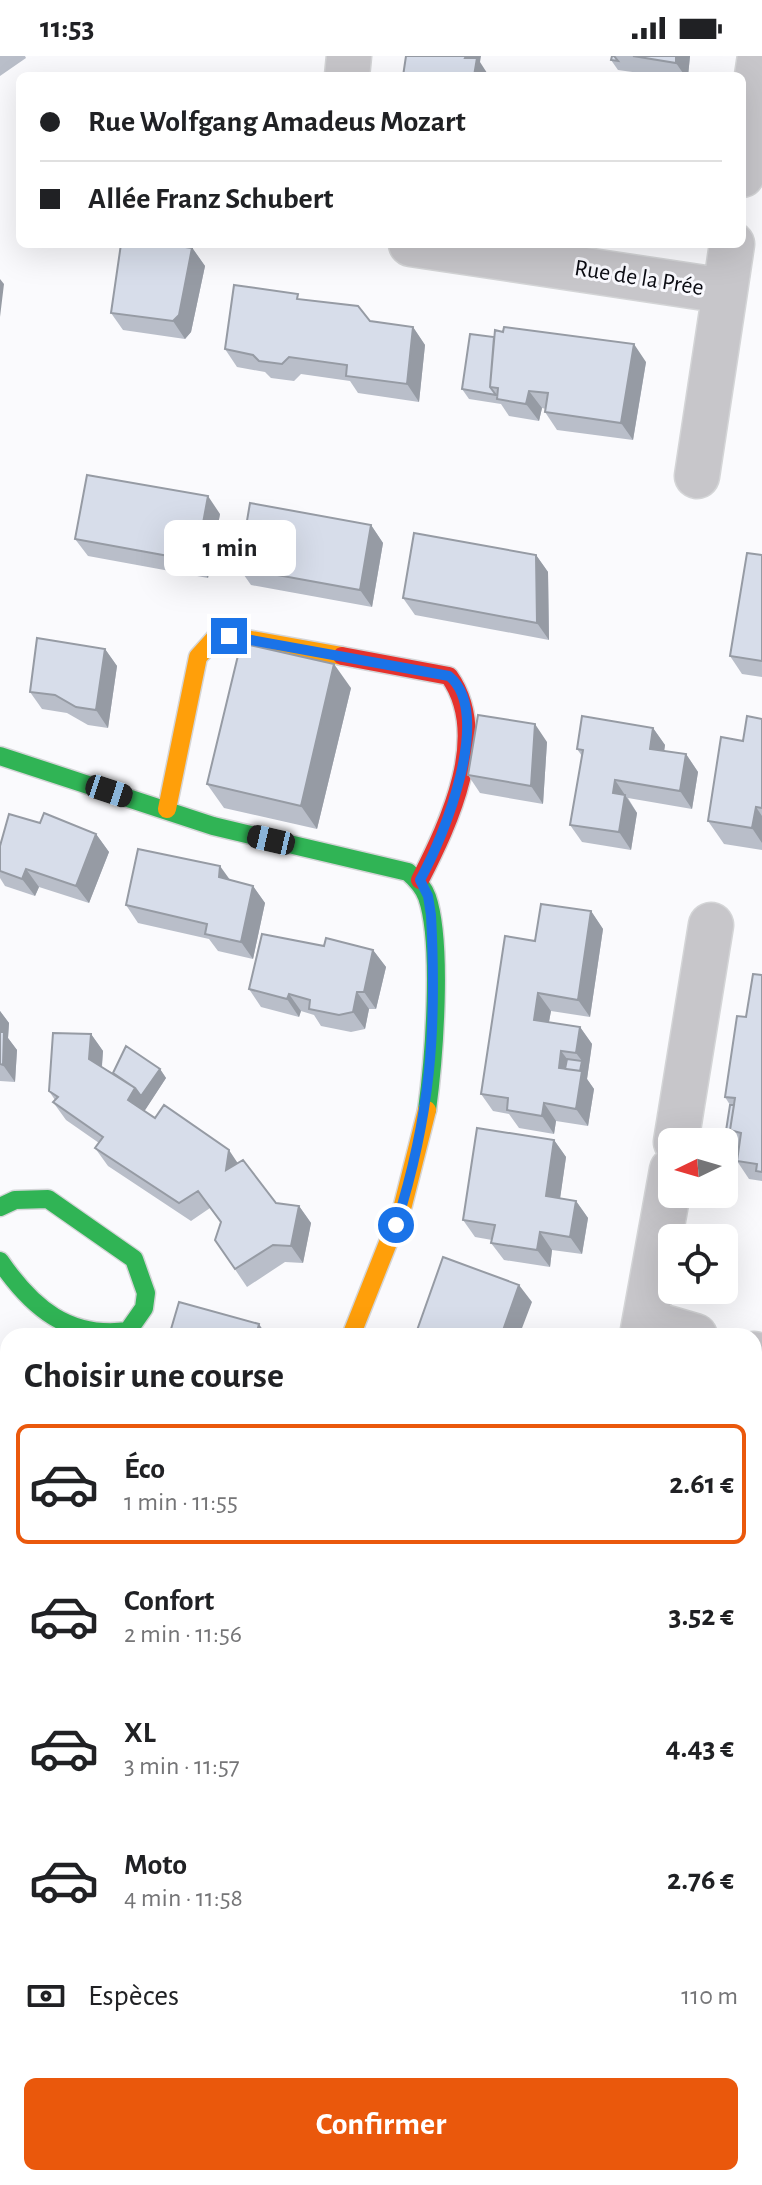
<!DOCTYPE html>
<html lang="fr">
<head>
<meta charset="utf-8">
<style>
	body { margin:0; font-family:"Alegreya Sans",sans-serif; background:#f2f2f2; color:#202124; height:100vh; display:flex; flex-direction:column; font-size:30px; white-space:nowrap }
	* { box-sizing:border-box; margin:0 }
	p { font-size:26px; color:#757577 }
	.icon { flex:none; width:44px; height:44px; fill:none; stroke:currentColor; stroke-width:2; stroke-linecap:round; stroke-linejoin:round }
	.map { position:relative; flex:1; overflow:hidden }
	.sheet { position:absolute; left:0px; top:1272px; width:762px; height:858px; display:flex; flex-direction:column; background:#fff; border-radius:24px 24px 0 0; box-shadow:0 8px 32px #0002 }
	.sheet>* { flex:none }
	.top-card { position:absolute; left:16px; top:16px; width:730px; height:176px; border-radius:12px; box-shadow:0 8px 32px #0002; display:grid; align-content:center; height:176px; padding:0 24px; background:#fff }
	.needle { width:52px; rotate:265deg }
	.tools { position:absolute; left:658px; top:1072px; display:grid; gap:16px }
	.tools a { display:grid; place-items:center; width:80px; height:80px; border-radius:12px; background:#fff; box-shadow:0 8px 32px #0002; font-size:40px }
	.end { position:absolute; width:36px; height:36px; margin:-18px; border:10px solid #1a73e8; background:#fff; box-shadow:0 0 0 4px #fff }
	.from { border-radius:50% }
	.bubble { position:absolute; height:56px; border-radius:12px; background:#fff; box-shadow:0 8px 32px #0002; font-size:26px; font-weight:600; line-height:56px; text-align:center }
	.car { position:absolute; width:24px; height:48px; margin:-24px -12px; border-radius:10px; box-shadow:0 0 6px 2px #0007; background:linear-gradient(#222 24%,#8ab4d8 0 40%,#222 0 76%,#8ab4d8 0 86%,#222 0) }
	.top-card b { display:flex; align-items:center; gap:28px; height:76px; font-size:30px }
	.top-card b+b { border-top:2px solid #e0e0e0 }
	.top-card i { width:20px; height:20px; background:#202124 }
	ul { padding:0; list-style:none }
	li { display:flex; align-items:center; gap:24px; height:120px; margin:0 16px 12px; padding:0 8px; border:4px solid transparent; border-radius:12px }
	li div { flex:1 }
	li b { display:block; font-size:30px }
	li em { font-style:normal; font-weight:600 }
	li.on { border-color:#ea580c }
	li>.icon { width:72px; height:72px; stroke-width:1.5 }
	h2 { padding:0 24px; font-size:36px; line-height:96px }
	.pay { display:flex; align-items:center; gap:20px; height:88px; padding:0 24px; font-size:30px }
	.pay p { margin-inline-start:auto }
	.action { display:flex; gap:16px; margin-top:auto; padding:16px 24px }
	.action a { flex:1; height:92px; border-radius:12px; background:#ea580c; color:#fff; font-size:32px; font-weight:600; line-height:92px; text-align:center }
	.status { display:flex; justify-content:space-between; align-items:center; height:56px; padding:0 40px; background:#fff; direction:ltr }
	.status svg { height:22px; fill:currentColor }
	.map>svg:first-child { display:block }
</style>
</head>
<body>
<div class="status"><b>11:53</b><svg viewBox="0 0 49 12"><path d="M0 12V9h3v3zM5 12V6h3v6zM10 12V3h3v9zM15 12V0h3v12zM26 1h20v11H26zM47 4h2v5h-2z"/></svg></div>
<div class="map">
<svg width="762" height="2129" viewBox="0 0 762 2129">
	<rect width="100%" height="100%" fill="#fafafd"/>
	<!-- green -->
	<path fill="#ecdbf1" d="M762,1687V2129H574L577,2122H754V1713Z"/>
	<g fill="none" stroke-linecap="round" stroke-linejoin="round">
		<defs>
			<path id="street" d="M347,20L349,0
				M742,119L760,0
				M411,188L725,235L732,188
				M697,420L725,235
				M676,1086L711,869
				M647,1266L695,1280
				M642,1280L672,1114
				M754,1298L762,1300
				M0,1713L4,1715
				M33,2129L35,2122
				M329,2129L331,2122"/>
			<path id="fast" d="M0,700L213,770L408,816C416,823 423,830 427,841C443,887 434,1003 427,1054
				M0,1151L15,1144L48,1143L134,1203L146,1237L144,1252L128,1275C69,1283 32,1252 0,1205"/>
			<path id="slow" d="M167,753L198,601L215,582L229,580L342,600
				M351,1280L403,1149L427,1054"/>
			<path id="jam" d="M342,600L449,620C491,679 449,767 420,824"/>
		</defs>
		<!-- street casing -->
		<use href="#street" stroke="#d4d5d7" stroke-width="47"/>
		<!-- fast casing -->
		<use href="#fast" stroke="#d4d5d7" stroke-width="21"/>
		<!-- slow casing -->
		<use href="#slow" stroke="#d4d5d7" stroke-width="21"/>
		<!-- jam casing -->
		<use href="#jam" stroke="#d4d5d7" stroke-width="21"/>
		<!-- street -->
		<use href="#street" stroke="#c7c6ca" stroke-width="44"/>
		<!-- fast -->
		<use href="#fast" stroke="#30b455" stroke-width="18"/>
		<!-- slow -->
		<use href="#slow" stroke="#ff9f0a" stroke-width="18"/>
		<!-- jam -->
		<use href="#jam" stroke="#e5322d" stroke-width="18"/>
	</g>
	<!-- wall -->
	<path fill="#b9bec9" d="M0,0H25L26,2L0,20Z
		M612,0H690L688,20H661L618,14L611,4Z
		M193,193L205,210L191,276L185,283L123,274L111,257Z
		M303,244L370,265L413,271L425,289L419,346L358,337L350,325L301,318L294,325L271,322L265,316L237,311L225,293Z
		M646,306L633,384L557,374L545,356L546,353L542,352L539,365L509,360L501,348L469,343L462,333Z
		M220,458L208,522L88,500L75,483Z
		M371,469L383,487L372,551L251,529L239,512Z
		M536,499L548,516L549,584L415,559L403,542Z
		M762,499V621L742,618L730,600Z
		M105,593L117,610L108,672L88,669L67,657L42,653L30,636Z
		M351,632L317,773L224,752L207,728Z
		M762,663V794L724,788L708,765L743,685Z
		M653,672L665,689L664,695L686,698L698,716L692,753L628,742L637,757L631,794L582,786L570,769L582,700L577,693Z
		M547,686L543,748L480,737L468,719Z
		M40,767L96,778L109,796L89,847L39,831L35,840L5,830L0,822V790Z
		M230,824L253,830L265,847L253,903L218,895L209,883L138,867L126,849Z
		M591,855L603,873L590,961L551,955L549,966L580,971L592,988L587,1023L594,1033L588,1070L556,1065L554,1078L519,1072L509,1058L493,1055L481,1038L535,885Z
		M324,890L373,894L386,911L376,953H369L365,973L351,976L321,970L314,959L301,955L299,961L261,951L249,933Z
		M762,919V1125L749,1123L737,1105L739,1092L732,1091L725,1081L730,1049L725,1041L746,961Z
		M0,955L9,967L8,982L17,994L15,1026L0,1025Z
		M91,978L103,995L102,1011L113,1017L160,1013L166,1022L144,1055L155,1062L238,1107L276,1147L299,1150L311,1167L303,1207L285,1206L247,1231L215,1184L221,1167L210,1152L191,1165L108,1110L95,1092L99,1087L66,1064L53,1046L55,1044L49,1035Z
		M554,1084L566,1101L560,1142L576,1145L588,1162L582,1198L552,1194L550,1211L504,1204L491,1187L492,1184L475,1181L463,1164Z
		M0,1335L3,1339L8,1340V1404L0,1411Z
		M0,1507L8,1508V1610L0,1608Z
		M8,1775V1841L0,1833V1781Z
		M0,1862L8,1871V1900L0,1907Z
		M112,2122H176L174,2128L162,2124L161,2129H117Z
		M363,2122H456L454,2129H364L361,2125Z
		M465,2122H483L481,2128Z"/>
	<!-- shaded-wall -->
	<path fill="#969ba4" d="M466,0H481L480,6L489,20H474L465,2Z
		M676,0H690L688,20H685L676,7Z
		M185,188H193V193L205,210L191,276L185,283L173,265Z
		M0,223L4,228L0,261Z
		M413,271L425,289L419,346L407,328Z
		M634,288L646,306L633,384L621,367Z
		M529,335L542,352L539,365L526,348Z
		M208,440L220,458L208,522L196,505Z
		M371,469L383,487L372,551L360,534Z
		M536,499L548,516L549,584L537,567Z
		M105,593L117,610L108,672L96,654Z
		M334,608L351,632L317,773L301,750Z
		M535,668L547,686L543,748L531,730Z
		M653,672L665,689L662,710L650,693Z
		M686,698L698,716L692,753L680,735Z
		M615,724L637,757L631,794L619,776L613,737Z
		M756,751L762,760V787L752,772Z
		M96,778L109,796L89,847L76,830Z
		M220,810L233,828L219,821Z
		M26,813L39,831L35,840L22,823Z
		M253,830L265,847L253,903L241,886Z
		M591,855L603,873L590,961L578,944Z
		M373,894L386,911L376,953L364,936Z
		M357,936L369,953L365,973L353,956Z
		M538,937L551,955L546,981L534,964Z
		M289,938L301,955L299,961L287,943Z
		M0,955L9,967L8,982L17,994L15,1026L3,1009L0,982Z
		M580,971L592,988L587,1023L594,1033L588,1070L576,1053L582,1005L576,997Z
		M91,978L103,995L101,1020L89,1003Z
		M561,995L574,1012L572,1021L559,1012Z
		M160,1013L166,1022L140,1062L128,1044L135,1032Z
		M544,1047L556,1065L554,1078L542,1060Z
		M554,1084L566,1101L558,1157L546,1140Z
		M229,1094L241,1112L226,1114Z
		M576,1145L588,1162L582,1198L570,1181Z
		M299,1150L311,1167L303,1207L291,1190Z
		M540,1176L552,1194L550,1211L537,1194Z
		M519,1229L532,1246L519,1280H501Z
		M259,1268L267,1280H256Z
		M762,1348V1399L754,1421V1370Z
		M144,2122H161L162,2124L161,2129H142Z
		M170,2122H176L174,2128Z
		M263,2122H273L271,2129H261Z
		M430,2122H431L436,2129H428Z
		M437,2122H456L454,2129H440L437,2123Z"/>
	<!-- building -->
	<path fill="#d7ddea" stroke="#969ba4" stroke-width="2" d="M406,0H466L465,2H477L474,20H403Z
		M612,0H614L618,5L611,4Z
		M633,0H676V7Z
		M121,188H165L192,192L179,259L173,265L111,257Z
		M172,188H185V191L172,190Z
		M234,229L298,238L297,243L358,250L370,265L413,271L407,328L346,320L347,309L289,301L282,308L259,305L253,299L225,293Z
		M504,271L634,288L621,367L545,356L548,337L529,335L526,348L497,343L498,332L490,331L495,274L503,276Z
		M470,278L494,281L490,331L496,339L462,333Z
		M87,419L208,440L196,505L75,483Z
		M250,447L371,469L360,534L239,512Z
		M414,477L536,499L537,567L403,542Z
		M747,497L762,499V605L730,600Z
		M37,582L105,593L96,654L76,651L55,639L30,636Z
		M241,587L334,608L301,750L207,728Z
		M478,659L535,668L531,730L468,719Z
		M582,660L653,672L650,693L686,698L680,735L615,724L613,737L625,739L619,776L570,769L583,694L577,693Z
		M747,660L762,663V752L756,751L752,772L708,765L721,681L743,685Z
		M44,757L96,778L76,830L26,813L22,823L0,815V790L9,758L40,767Z
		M138,793L220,810L219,821L253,830L241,886L205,878L207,868L126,849Z
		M541,848L591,855L578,944L538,937L534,964L580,971L576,997L561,995L559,1012L582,1015L576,1053L544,1047L542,1060L507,1054L508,1042L481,1038L505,880L535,885Z
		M262,878L324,890L326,882L373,894L364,936H357L353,956L339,959L309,953L310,944L289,938L287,943L249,933Z
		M753,918L762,919V1116L756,1115L757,1108L737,1105L741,1077L730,1074L735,1042L725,1041L737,960L746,961Z
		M0,976H4L3,1009L0,1008Z
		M53,977L91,978L89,1003L135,1032L128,1044L155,1062L164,1049L229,1094L226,1114L243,1104L276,1147L299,1150L291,1190L273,1189L235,1213L215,1184L221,1166L198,1135L179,1147L95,1092L103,1081L53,1046L58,1041L49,1035Z
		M126,990L160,1013L141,1040L135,1032L113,1017Z
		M567,1003L582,1005L580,1015L565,1013Z
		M730,1049H734L730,1074L736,1082L725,1081Z
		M477,1072L554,1084L546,1140L576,1145L570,1181L540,1176L537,1194L491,1187L495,1169L463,1164Z
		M443,1201L519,1229L501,1280H415Z
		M179,1246L259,1268L256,1280H169Z
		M754,1333L762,1336V1348L754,1370Z
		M0,1338L8,1340V1389L0,1387Z
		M0,1507L8,1508L7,1595L0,1593Z
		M8,1775V1836L0,1828V1781Z
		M0,1862L8,1871L0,1878Z
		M122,2122H144L142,2129Z
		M221,2122H263L261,2129H218Z
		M363,2122H430L428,2129H367V2127L361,2125Z"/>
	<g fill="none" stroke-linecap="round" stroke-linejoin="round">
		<!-- route -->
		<path stroke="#1a73e8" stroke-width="10" d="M229,580L449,620C494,657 444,781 420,824L428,840L431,859C437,973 431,1059 396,1169"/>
	</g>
	<g text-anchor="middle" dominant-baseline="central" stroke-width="6" stroke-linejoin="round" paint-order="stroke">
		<!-- street labels -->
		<g font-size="24" fill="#0a0b12" stroke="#f9f9fe">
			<text transform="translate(639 222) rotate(9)">Rue de la Prée</text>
		</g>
	</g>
</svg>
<div class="tools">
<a><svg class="needle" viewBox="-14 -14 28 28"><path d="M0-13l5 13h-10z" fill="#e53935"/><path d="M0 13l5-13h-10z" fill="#757577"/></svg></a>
<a><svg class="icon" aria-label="locate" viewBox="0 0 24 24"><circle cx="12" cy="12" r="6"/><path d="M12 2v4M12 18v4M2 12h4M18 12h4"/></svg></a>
</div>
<i class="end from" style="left:396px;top:1169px"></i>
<i class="end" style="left:229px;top:580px"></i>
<div class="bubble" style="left:164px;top:464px;width:132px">1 min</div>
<i class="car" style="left:109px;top:735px;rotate:108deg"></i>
<i class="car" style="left:271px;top:784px;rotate:283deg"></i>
<div class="top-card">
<b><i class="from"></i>Rue Wolfgang Amadeus Mozart</b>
<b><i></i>Allée Franz Schubert</b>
</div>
<section class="sheet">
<h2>Choisir une course</h2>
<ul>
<li class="on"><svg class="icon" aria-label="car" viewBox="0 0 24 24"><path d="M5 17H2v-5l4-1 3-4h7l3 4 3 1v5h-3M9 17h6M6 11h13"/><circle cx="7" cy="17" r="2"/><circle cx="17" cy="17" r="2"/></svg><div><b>Éco</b><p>1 min · 11:55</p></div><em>2.61 €</em></li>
<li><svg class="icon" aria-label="car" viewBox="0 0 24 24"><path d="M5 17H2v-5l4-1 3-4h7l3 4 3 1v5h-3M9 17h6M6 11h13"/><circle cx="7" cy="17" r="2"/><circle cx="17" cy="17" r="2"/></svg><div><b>Confort</b><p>2 min · 11:56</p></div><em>3.52 €</em></li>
<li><svg class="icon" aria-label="car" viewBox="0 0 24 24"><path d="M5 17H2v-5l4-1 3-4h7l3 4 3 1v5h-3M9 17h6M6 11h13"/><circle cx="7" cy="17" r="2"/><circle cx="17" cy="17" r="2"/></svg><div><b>XL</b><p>3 min · 11:57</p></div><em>4.43 €</em></li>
<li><svg class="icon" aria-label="car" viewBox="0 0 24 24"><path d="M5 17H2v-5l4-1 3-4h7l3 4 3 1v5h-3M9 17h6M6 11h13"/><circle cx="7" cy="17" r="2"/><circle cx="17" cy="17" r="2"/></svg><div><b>Moto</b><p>4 min · 11:58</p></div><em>2.76 €</em></li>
</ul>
<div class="pay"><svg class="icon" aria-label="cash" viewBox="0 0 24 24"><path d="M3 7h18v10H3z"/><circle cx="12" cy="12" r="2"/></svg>Espèces<p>110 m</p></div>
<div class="action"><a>Confirmer</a></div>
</section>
</div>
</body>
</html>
